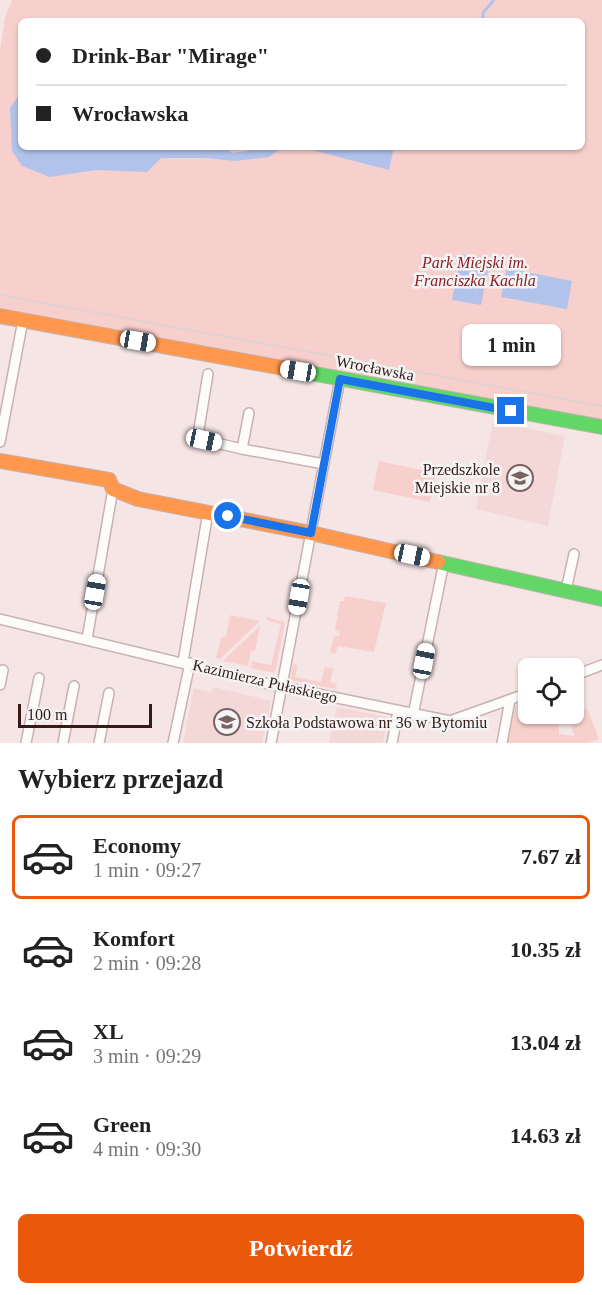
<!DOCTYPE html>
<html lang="pl">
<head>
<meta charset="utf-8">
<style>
	body { margin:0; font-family:"Times New Roman",serif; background:#f6f6f6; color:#222; height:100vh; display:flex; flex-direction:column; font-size:22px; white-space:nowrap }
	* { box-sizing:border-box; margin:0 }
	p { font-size:20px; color:#767676 }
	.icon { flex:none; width:33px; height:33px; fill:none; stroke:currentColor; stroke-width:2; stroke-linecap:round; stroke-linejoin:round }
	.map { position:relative; height:743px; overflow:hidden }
	.side { display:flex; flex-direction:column; background:#fff; flex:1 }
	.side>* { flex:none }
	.hud { position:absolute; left:18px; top:18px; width:567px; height:132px; border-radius:9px; box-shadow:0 2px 4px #0004; display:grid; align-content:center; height:132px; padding:0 18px; background:#fff }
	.tools { position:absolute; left:518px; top:658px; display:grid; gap:12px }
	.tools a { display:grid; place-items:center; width:66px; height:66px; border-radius:9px; background:#fff; box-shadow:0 2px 4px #0004; font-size:30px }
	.scale { position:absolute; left:18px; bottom:15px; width:134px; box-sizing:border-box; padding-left:6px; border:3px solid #351a19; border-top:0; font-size:16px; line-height:21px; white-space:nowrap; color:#351a19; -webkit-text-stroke:4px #f4f4f4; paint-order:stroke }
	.end { position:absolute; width:27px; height:27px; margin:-14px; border:8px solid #1a73e8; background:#fff; box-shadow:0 0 0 3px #fff }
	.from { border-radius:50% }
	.bubble { position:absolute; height:42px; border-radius:9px; background:#fff; box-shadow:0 2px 4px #0004; font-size:20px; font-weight:700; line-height:42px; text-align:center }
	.car { position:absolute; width:18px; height:36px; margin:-18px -9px; border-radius:8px; box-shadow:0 0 4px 2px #0007; background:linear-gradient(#fff 24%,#345 0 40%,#fff 0 76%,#345 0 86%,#fff 0) }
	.hud b { display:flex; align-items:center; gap:21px; height:57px; font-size:22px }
	.hud b+b { border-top:2px solid #e0e0e0 }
	.hud i { width:15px; height:15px; background:#222 }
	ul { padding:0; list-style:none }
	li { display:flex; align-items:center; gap:18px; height:84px; margin:0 12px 9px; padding:0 6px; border:3px solid transparent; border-radius:9px }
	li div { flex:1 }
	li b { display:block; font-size:22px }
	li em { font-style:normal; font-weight:700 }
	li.selected { border-color:#ea580c }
	li>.icon { width:54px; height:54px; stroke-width:1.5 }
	h2 { padding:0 18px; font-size:27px; line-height:72px }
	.action { display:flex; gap:12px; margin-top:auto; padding:12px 18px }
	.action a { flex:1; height:69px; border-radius:9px; background:#ea580c; color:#fff; font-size:24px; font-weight:700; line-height:69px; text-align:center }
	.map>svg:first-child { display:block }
</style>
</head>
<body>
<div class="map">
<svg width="602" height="743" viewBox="0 0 602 743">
	<rect width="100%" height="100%" fill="#f6e5e5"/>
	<!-- built -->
	<path fill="#f3d8d7" d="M493,421L565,436L548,526L476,509Z
		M214,687L271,701L262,743H183L194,688L211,692Z
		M337,707L388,717L383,743H329Z"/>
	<!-- green -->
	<path fill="#f7d0cd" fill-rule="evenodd" d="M12,0H602V419L0,309V51L5,18ZM21,21H582V147H21Z
		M379,461L436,473L430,502L373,490Z
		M345,596L386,603L374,652L338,646L335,654L330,652L334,636H339L340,632L335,630L340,601H344Z
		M230,615L260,621L220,659L216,658L221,637H226Z
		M266,617L285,622L275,673L251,668L252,661L271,665L281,624L266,620Z
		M260,626L255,651H251L248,666L223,661Z
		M293,664L298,665L295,677L321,682L325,667L333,668L330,682L337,684L336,689L290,680Z
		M528,701V714H559V734L574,736L569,714L587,708L599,739L588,743H508L515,706Z"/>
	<!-- water -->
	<path fill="#b1c3eb" d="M21,92V147H225L232,153L247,151L252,147H394L389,170L304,148H282L269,157L235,161L206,158H161L147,172L96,170L50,177L22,166L12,151L10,108Z
		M461,254L490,260L481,305L452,300Z
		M507,268L572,281L567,309L501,297Z"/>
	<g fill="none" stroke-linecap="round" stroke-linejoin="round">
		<!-- stream -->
		<path stroke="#b1c3eb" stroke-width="3" d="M483,21V13L493,1"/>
		<defs>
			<path id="street" d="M208,374L198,435L204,440L242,449
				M249,413L242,449L324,464
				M0,442L23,320
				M566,590L574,554
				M0,619L264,683L450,721L528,693
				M87,639L113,489
				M183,662L208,512
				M573,676L602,665
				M0,685L3,670
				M413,715L444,562
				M26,743L39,678
				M63,743L74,686
				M99,743L109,693
				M173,743L190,663
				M271,743L340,379
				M392,743L398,711
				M502,743L510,700"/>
			<path id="fast" d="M283,368L602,427
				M438,562L602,599"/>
			<path id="slow" d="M0,316L283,368
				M0,461L109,480L113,489L138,499L311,533L438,562"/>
		</defs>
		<!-- street casing -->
		<use href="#street" stroke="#c7b2b1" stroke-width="12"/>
		<!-- fast casing -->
		<use href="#fast" stroke="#c7b2b1" stroke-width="16"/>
		<!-- slow casing -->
		<use href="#slow" stroke="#c7b2b1" stroke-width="16"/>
		<!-- street -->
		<use href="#street" stroke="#fefbfb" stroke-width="9"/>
		<!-- fast -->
		<use href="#fast" stroke="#63d668" stroke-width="14"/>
		<!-- slow -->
		<use href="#slow" stroke="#ff974d" stroke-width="14"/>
		<!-- tram -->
		<path stroke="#d9d3d3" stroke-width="1.5" d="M0,295L602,406"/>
	</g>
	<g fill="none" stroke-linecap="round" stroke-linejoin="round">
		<!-- route -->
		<path stroke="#1a73e8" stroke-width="8" d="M228,516L311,533L340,379L511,411"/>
	</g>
	<!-- icons -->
	<defs>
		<symbol id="school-ring" viewBox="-11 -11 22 22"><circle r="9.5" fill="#f4f4f4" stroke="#796160" stroke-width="1.5"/><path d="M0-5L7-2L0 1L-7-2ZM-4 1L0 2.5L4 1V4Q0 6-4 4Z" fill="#796160"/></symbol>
	</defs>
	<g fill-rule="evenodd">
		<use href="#school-ring" x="505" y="463" width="30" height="30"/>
		<use href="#school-ring" x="212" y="707" width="30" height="30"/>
	</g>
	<g text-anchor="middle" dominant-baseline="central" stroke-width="5" stroke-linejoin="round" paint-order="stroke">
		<!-- park labels -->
		<g font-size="16" font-style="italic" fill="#8c1d25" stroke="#f4f4f4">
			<text x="475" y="262">Park Miejski im.<tspan x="475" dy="18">Franciszka Kachla</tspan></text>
		</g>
		<!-- street labels -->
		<g font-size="16" fill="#351a19" stroke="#f4f4f4">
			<text transform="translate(375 368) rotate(11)">Wrocławska</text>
			<text transform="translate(265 681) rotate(13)">Kazimierza Pułaskiego</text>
		</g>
		<!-- poi labels -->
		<g font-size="16" fill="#351a19" stroke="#f4f4f4" text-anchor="end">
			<text x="500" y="469">Przedszkole<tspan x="500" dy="18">Miejskie nr 8</tspan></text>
			<text x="246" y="722" text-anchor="start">Szkoła Podstawowa nr 36 w Bytomiu</text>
		</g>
	</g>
</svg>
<div class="tools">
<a><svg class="icon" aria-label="locate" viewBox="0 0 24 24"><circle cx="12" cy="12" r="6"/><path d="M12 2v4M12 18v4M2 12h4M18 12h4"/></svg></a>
</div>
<div class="scale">100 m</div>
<i class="end from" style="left:228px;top:516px"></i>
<i class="end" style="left:511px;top:411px"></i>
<div class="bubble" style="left:462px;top:324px;width:99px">1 min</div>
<i class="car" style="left:138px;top:341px;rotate:100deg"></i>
<i class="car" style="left:298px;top:371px;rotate:280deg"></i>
<i class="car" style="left:204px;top:440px;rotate:102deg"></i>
<i class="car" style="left:412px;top:555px;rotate:102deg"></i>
<i class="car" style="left:95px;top:592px;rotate:10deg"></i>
<i class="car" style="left:299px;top:597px;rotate:190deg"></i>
<i class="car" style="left:424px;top:661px;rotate:11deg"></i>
<div class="hud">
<b><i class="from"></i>Drink-Bar &quot;Mirage&quot;</b>
<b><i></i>Wrocławska</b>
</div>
</div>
<section class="side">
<h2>Wybierz przejazd</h2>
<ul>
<li class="selected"><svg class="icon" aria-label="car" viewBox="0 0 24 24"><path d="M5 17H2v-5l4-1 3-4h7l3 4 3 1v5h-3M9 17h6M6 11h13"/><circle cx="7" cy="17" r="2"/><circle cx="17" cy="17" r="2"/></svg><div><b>Economy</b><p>1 min · 09:27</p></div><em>7.67 zł</em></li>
<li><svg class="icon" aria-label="car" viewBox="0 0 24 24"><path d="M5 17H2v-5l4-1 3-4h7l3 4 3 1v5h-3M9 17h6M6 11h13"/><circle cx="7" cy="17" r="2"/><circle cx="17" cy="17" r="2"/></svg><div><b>Komfort</b><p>2 min · 09:28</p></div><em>10.35 zł</em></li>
<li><svg class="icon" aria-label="car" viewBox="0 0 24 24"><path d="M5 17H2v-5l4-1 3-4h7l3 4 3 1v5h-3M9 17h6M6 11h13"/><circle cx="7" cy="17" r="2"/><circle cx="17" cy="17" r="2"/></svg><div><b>XL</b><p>3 min · 09:29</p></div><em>13.04 zł</em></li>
<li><svg class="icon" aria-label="car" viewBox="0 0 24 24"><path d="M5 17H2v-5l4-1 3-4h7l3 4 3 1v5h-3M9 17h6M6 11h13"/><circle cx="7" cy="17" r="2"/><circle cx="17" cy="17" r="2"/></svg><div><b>Green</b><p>4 min · 09:30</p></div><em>14.63 zł</em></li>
</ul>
<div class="action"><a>Potwierdź</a></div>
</section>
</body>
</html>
